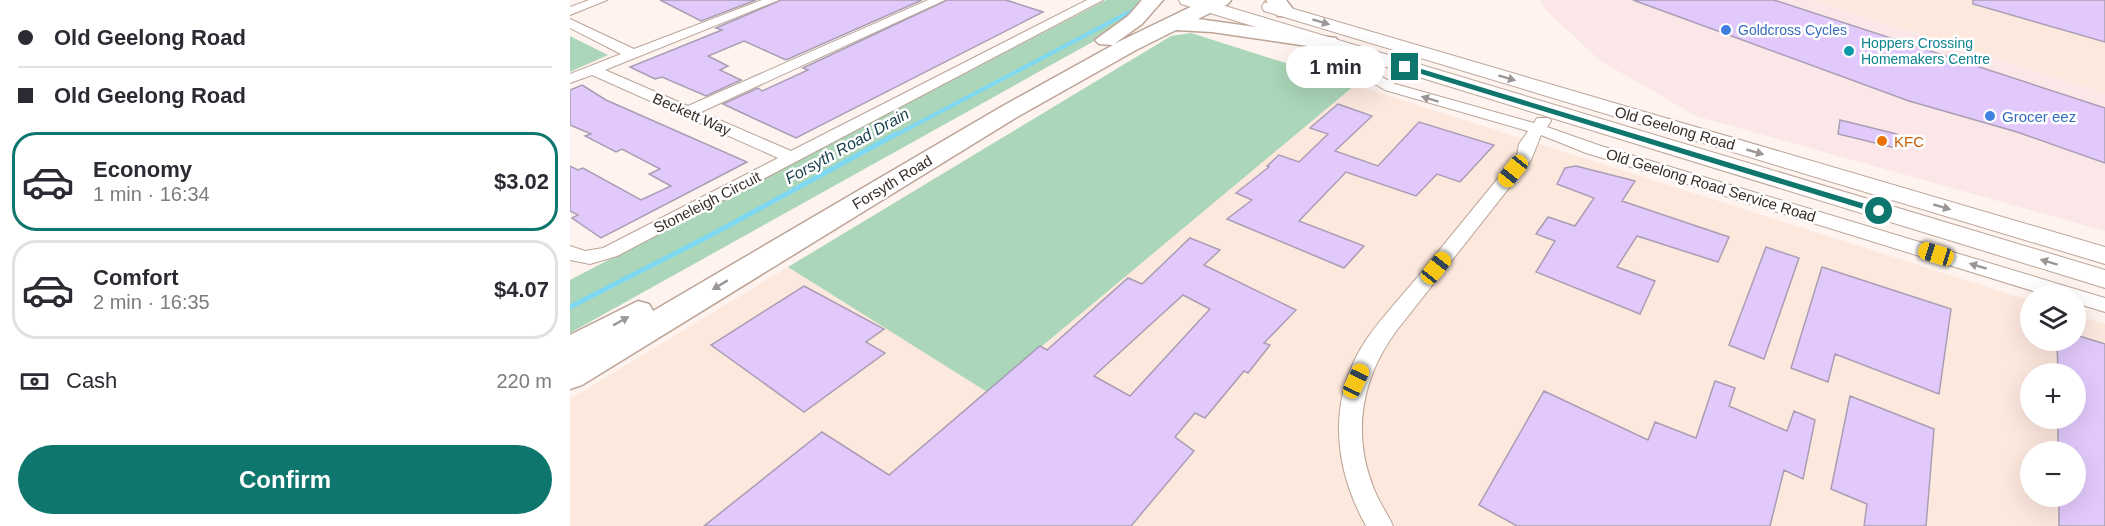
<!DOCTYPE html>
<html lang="en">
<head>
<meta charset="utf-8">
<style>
	body { margin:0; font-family:Arial,sans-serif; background:#f7f7f7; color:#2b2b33; height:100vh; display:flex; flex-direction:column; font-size:22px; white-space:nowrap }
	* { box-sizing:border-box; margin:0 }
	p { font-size:20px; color:#7c7c81 }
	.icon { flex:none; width:33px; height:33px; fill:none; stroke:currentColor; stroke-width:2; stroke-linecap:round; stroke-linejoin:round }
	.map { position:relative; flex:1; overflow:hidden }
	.panel { display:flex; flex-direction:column; background:#fff; width:570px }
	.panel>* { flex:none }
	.guide { display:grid; align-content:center; height:132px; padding:0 18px; background:#fff }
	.controls { position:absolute; left:1450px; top:285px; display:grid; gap:12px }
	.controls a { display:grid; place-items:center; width:66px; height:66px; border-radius:50%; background:#fff; box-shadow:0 6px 24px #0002; font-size:30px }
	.end { position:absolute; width:27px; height:27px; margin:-14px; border:8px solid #0f766e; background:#fff; box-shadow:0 0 0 3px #fff }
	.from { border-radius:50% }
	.bubble { position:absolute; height:42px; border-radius:21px; background:#fff; box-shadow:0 6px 24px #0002; font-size:20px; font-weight:600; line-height:42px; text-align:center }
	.car { position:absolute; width:18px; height:36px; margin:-18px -9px; border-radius:8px; box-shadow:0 0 4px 2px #0007; background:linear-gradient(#f5c518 24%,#345 0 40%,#f5c518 0 76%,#345 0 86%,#f5c518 0) }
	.guide b { display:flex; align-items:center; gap:21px; height:57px; font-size:22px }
	.guide b+b { border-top:2px solid #e1e1e2 }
	.guide i { width:15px; height:15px; background:#2b2b33 }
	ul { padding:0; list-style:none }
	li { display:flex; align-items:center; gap:18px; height:99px; margin:0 12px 9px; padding:0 6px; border:3px solid #e1e1e2; border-radius:24px }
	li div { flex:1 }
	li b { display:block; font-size:22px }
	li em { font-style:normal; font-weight:600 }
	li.on { border-color:#0f766e }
	li>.icon { width:54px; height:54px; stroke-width:1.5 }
	.pay { display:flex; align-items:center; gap:15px; height:66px; padding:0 18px; font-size:22px }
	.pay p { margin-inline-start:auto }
	.cta { display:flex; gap:12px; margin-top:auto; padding:12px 18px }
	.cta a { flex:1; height:69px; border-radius:36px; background:#0f766e; color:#fff; font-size:24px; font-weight:600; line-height:69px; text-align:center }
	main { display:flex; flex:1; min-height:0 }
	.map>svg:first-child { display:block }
</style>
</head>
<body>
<main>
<section class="panel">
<div class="guide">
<b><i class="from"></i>Old Geelong Road</b>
<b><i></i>Old Geelong Road</b>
</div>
<ul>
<li class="on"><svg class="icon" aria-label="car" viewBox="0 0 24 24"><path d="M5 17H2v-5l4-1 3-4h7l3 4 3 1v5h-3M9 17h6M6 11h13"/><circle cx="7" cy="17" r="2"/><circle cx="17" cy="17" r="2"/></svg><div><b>Economy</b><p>1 min · 16:34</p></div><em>$3.02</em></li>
<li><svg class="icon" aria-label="car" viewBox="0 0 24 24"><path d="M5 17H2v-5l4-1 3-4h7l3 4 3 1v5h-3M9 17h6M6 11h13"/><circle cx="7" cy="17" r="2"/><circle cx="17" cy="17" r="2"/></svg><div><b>Comfort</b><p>2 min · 16:35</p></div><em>$4.07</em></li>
</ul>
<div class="pay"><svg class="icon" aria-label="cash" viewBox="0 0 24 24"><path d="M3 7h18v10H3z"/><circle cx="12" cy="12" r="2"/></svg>Cash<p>220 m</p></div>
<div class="cta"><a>Confirm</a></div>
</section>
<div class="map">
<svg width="1535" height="526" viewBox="0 0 1535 526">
	<rect width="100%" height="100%" fill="#fef3ee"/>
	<!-- commercial -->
	<path fill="#fbe6e8" d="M970,0H1241L1535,93V231L1126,116L1029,60L975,9Z"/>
	<!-- built -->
	<path fill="#fde8de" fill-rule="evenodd" d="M1241,0H1535V93Z
		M785,85L1461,301V340H1506V315L1535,324V526H0V399L218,267L417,392ZM1461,374H1506V418H1461ZM1461,452H1506V496H1461Z"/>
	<!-- green -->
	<path fill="#abd6b9" d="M536,0H569L571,2L562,20L0,333V280Z
		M621,33L785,85L417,392L218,267L601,36Z
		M0,36L38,55L0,72Z"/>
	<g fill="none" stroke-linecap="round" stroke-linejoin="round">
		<!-- stream-far1 -->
		<path stroke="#7fd8f2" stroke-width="4" d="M324,136L567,8"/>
		<!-- stream -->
		<path stroke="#7fd8f2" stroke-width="5" d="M0,307L143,234L326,134"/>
	</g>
	<!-- building -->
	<path fill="#e2c9fc" stroke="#a89eb4" stroke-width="1.5" fill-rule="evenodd" d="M90,0H186L131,21Z
		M211,0H352L216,60L174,41L138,56L158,66L150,70L171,80L136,96L92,77L85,79L60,67L152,30L146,28Z
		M377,0H436L473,12L226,138L153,104L188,88L192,91L238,70L233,68Z
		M1063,0H1204L1535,108V163L1447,132L1339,101Z
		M1403,0H1535V42L1403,4Z
		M12,85L36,100L177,162L31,238L2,218L8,215L0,211V166L8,170L13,168L71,200L101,186L79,174L90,169L52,149L46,152L15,136L21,134L0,125V90Z
		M768,104L802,116L765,151L808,166L849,122L924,145L890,182L867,174L846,196L776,172L729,221L794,246L774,268L657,219L682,200L666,193L699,167L697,166L709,155L729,162L758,134L740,128Z
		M1270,120L1327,134L1326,148L1268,134Z
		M1006,166L1065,181L1052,201L1159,237L1148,262L1067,236L1047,267L1085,281L1070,314L966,272L985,241L966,234L978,217L1005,226L1024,198L987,184L995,168Z
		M620,238L650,250L634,265L726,310L694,343L700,345L678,373L674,371L635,418L625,413L605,437L624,451L561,526H134L252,432L319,475L470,346L477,350L558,278L572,284ZM613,295L640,309L560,396L524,376Z
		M1196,247L1229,258L1194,359L1159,345Z
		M1252,267L1381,309L1369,394L1265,354L1258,382L1221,368Z
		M234,286L314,329L296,342L315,353L234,412L141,345Z
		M1506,335L1535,344V526H1489V496H1506V452H1488V418H1506V374H1488L1487,340H1506Z
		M1145,381L1165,388L1159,406L1217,431L1224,411L1245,420L1233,479L1214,470L1200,526H947L909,505L974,391L1078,440L1085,422L1126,438Z
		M1280,396L1364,429L1356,526H1294L1297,504L1261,489Z"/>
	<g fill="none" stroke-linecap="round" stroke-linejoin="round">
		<defs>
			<path id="minor" d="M19,0H37L0,15V7Z
				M192,0H209L35,70L118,106L358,0H375L131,112L221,151L517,0H533L47,256L20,264L0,260V246L15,251L33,248L208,158L22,75L0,83V74L51,54L0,28V19L64,49Z
				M804,53L811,57L808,75L825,84L964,123L967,118H979L981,121L977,127L1028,145L1535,298V312L1506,303V296H1479L1016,153L971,135L961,160L827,330C792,377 781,433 804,489C809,502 817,513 823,526H796C763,466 757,399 796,340C813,315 835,293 854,269C885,231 916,193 947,155L949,144L958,131L815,90L793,77L797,57Z"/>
			<path id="major" d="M609,0H635L1535,270V288L611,4Z
				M700,2L1535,247V264L694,11L692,7L694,3Z"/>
			<path id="highway" d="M572,0H593L572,24L544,44L635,0H661L658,4L628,19L758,37L766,38L769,43L766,48L758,49L642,32L606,30L566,50L447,117L12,385L0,389V335L68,301L79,304L83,311L431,107L543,45L529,44L525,40L558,16Z
				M696,0H716L725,12L722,16H708Z"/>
		</defs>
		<!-- minor casing -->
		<use href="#minor" stroke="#bca497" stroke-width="2"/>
		<!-- major casing -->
		<use href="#major" stroke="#bca497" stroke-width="2"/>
		<!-- highway casing -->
		<use href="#highway" stroke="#bca497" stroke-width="3"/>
		<!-- minor -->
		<use href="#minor" fill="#fff" fill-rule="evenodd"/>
		<!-- major -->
		<use href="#major" fill="#fff" fill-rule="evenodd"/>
		<!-- highway -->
		<use href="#highway" fill="#fff" fill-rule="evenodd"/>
	</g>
	<!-- one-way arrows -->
	<defs><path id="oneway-solid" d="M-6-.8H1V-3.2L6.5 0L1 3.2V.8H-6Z" transform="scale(1.5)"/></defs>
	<g fill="#9c9694">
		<use href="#oneway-solid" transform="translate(751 22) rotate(17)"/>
		<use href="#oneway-solid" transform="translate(937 78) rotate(17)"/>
		<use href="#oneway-solid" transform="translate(860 99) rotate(-163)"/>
		<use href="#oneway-solid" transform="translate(1185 152) rotate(16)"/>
		<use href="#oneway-solid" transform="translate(1372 207) rotate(16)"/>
		<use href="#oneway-solid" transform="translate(1479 262) rotate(-163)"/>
		<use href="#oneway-solid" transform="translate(1408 266) rotate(-163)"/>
		<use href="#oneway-solid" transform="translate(150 285) rotate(149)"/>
		<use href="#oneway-solid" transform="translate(51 321) rotate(-29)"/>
	</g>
	<!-- route -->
	<path fill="#0f766e" d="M835,64L1312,209L1314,211L1306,213L832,68Z"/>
	<!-- markers -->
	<g fill="#3f7fe0" stroke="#fff" stroke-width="2">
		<circle cx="1156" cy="30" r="6"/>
		<circle cx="1420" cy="116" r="6"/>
	</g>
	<circle fill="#0f9aa8" stroke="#fff" stroke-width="2" cx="1279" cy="51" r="6"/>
	<circle fill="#e8710a" stroke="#fff" stroke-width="2" cx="1312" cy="141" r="6"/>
	<g text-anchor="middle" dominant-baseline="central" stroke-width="5" stroke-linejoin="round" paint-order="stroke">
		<!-- far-shop labels -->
		<g font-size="14" fill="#366cbe" stroke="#fff" text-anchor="start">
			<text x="1168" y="30">Goldcross Cycles</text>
		</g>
		<!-- far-culture labels -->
		<g font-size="14" fill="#0d838f" stroke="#fff" text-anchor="start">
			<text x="1291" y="43">Hoppers Crossing<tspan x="1291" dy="16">Homemakers Centre</tspan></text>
		</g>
		<!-- street labels -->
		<g font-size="15" fill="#382e29" stroke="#fff">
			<text transform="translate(122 114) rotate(24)">Beckett Way</text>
			<text transform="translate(1105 128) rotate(16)">Old Geelong Road</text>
			<text transform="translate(322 182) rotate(-31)">Forsyth Road</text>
			<text transform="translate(1141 185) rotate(17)">Old Geelong Road Service Road</text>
			<text transform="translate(137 202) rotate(-27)">Stoneleigh Circuit</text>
		</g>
		<!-- shop labels -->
		<g font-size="15" fill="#366cbe" stroke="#fff" text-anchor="start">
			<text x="1432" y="116">Grocer eez</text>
		</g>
		<!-- food labels -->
		<g font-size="15" fill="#c56008" stroke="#fff" text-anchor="start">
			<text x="1324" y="141">KFC</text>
		</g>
		<!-- water labels -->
		<g font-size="16" font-style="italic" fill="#19424e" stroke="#fff">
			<text transform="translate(277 146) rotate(-29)">Forsyth Road Drain</text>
		</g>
	</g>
</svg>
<div class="controls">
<a><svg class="icon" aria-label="layers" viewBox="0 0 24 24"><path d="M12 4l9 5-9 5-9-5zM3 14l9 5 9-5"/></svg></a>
<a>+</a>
<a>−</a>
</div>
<i class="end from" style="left:1309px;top:211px"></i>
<i class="end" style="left:835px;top:67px"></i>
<div class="bubble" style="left:716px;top:46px;width:99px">1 min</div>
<i class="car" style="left:943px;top:171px;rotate:219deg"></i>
<i class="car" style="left:1366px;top:254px;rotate:287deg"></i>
<i class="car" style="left:866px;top:268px;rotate:39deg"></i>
<i class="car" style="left:786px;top:381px;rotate:25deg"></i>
</div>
</main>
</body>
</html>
